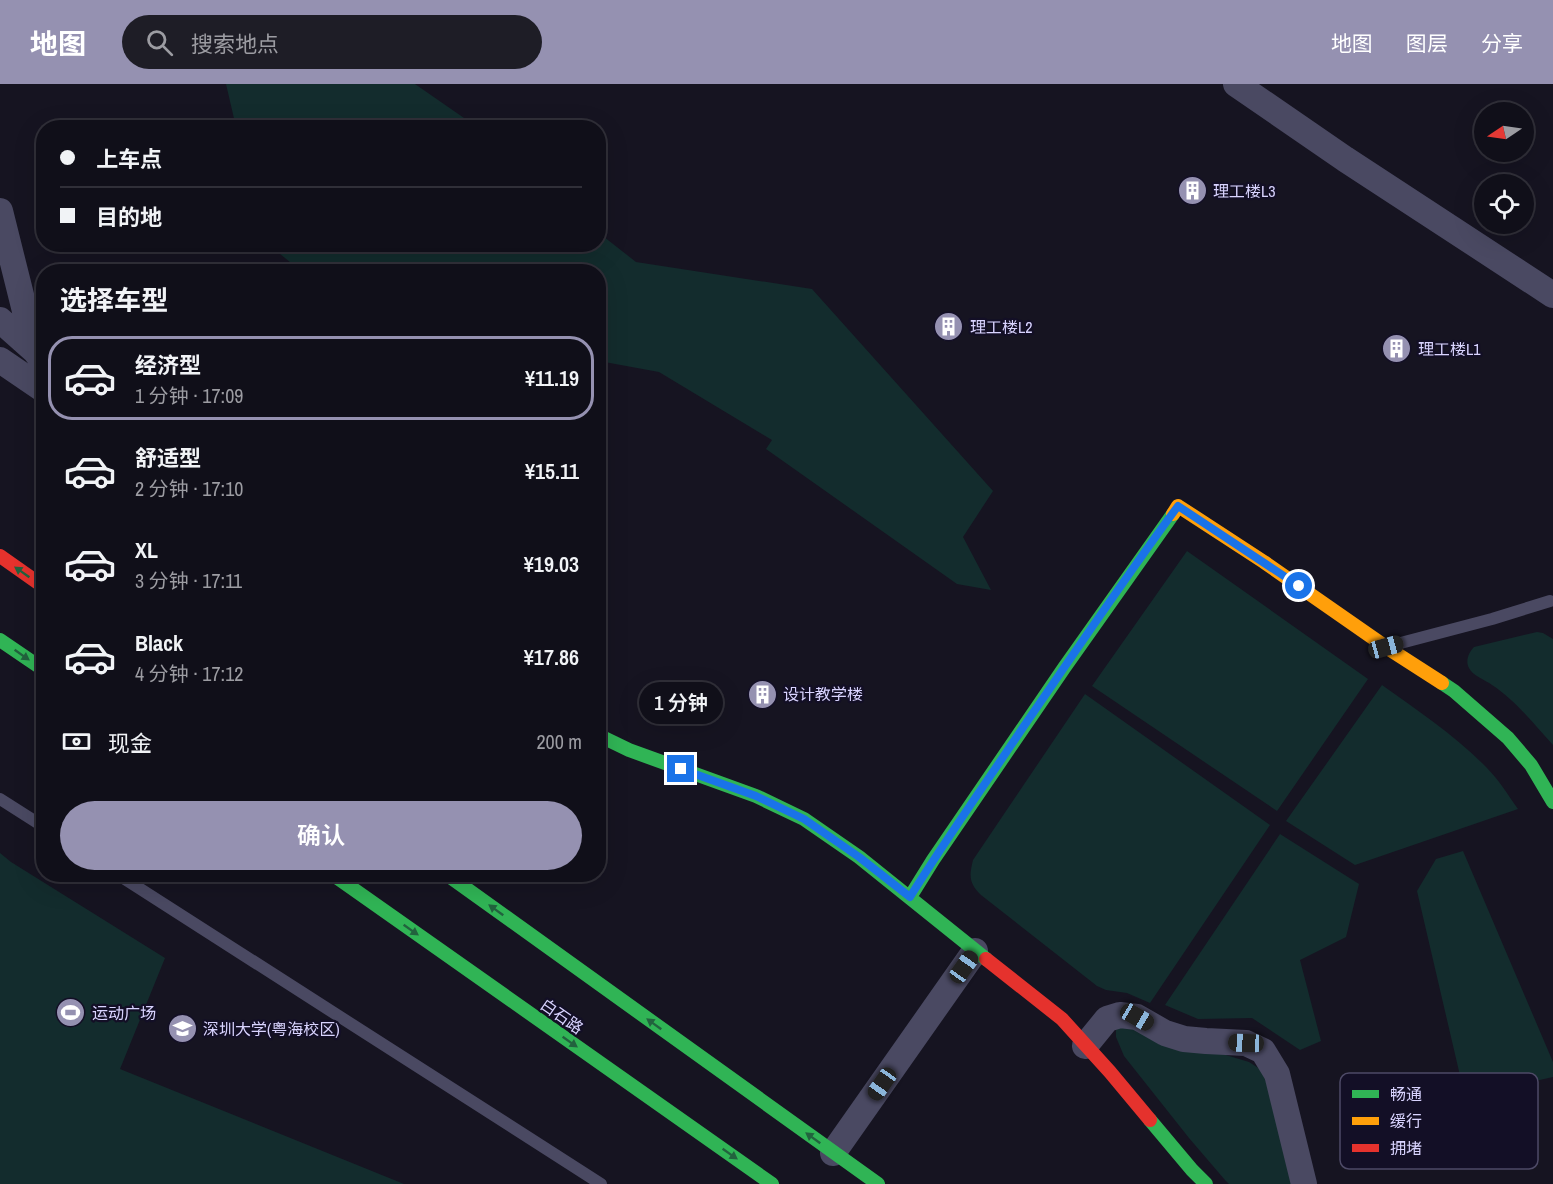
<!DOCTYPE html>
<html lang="zh">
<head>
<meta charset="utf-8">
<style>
	body { margin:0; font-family:"Archivo Narrow","Noto Sans SC",sans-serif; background:#1e1d26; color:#f1f3f6; height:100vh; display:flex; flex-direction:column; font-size:22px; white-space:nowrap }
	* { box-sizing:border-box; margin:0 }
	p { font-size:20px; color:#9c9ca2 }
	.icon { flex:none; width:33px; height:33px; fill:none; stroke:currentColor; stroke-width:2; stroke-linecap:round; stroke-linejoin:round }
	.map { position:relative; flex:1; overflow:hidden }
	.details { position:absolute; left:36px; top:180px; width:570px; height:618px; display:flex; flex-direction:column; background:#100f19; border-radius:24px; box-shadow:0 6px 24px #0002,0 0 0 2px #302f38 }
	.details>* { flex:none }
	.banner { position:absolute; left:36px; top:36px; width:570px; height:132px; border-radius:24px; box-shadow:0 6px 24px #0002,0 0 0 2px #302f38; display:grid; align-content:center; height:132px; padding:0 24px; background:#100f19 }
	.needle { width:39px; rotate:257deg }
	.fabs { position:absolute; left:1474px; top:18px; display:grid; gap:12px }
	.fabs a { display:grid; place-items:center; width:60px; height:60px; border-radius:50%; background:#100f19; box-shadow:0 6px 24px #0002,0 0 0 2px #302f38; font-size:30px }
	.end { position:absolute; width:27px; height:27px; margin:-14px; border:8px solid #1a73e8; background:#fff; box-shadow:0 0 0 3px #fff }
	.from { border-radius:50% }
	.bubble { position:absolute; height:42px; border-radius:21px; background:#100f19; box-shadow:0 6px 24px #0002,0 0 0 2px #302f38; font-size:20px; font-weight:600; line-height:42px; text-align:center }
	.car { position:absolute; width:18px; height:36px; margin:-18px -9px; border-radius:8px; box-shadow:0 0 4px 2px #0007; background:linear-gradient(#222 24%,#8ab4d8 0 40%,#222 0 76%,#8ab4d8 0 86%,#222 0) }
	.banner b { display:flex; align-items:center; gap:21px; height:57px; font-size:22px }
	.banner b+b { border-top:2px solid #302f38 }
	.banner i { width:15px; height:15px; background:#f1f3f6 }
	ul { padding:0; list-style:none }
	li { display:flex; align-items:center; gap:18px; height:84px; margin:0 12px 9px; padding:0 12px; border:3px solid transparent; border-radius:24px }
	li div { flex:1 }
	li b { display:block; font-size:22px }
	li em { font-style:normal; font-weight:600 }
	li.active { border-color:#9591b1 }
	li>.icon { width:54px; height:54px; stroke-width:1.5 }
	h2 { padding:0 24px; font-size:27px; line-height:72px }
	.pay { display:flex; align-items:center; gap:15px; height:66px; padding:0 24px; font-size:22px }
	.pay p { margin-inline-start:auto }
	.primary-button { display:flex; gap:12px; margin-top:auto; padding:12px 24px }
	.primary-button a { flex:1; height:69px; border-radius:36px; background:#9591b1; color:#fff; font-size:24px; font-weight:600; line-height:69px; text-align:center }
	header { display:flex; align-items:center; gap:36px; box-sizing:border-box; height:84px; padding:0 30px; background:#9591b1; color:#fff }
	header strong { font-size:28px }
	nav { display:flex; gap:33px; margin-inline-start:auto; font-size:21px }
	.search { width:420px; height:54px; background:#1e1d26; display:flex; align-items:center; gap:15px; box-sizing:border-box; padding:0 21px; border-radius:33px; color:#9c9ca2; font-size:22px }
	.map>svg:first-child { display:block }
</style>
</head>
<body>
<header>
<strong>地图</strong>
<div class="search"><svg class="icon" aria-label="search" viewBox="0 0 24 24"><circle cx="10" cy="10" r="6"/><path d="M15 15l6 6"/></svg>搜索地点</div>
<nav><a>地图</a><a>图层</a><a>分享</a></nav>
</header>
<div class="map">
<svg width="1553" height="1100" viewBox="0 0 1553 1100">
	<rect width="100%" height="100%" fill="#161421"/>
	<!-- green -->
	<path fill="#132c2d" d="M226,0H415L477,43H236Z
		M599,149L636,178L812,205L993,407L963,453L991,506L957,500L766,365L772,356L659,288L599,277L598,188L301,187L269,161L598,160Z
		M1187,467L1368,595L1277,727L1092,602Z
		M1537,548L1543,549L1553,555V661C1534,640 1515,616 1492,601C1485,596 1472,591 1469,584C1465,577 1469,568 1474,563Z
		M1382,601C1418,627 1456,652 1487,684C1499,696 1508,711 1518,725L1355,781L1286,737Z
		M1085,610L1270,741L1150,919L1127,909L1106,906L1097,902L981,811C969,799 969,792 973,776Z
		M1280,750L1359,800L1346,853L1300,876L1321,957L1300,966L1252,934L1198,935L1165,921Z
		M1463,767L1553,978V993L1465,1013L1417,807L1436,775Z
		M0,769L11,778L165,874L120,985L404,1100H0Z
		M1121,942H1130L1249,978L1263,987L1277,1037L1293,1100H1229L1225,1096L1189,1054L1124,972L1116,953V946Z"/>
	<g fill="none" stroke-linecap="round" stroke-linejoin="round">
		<!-- lane -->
		<path stroke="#4a4962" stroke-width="12" d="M1393,561L1492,535L1550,517
			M0,715L44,743
			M117,790L601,1100"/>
		<!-- street -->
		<path stroke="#4a4962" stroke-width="26" d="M1236,0L1345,75L1553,211
			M0,127L35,267L44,279
			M0,236L35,267
			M0,276L44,306
			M1085,962L1107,935L1120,931L1137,933L1165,949L1184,955L1206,957L1246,959L1263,967L1277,990L1304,1100
			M833,1069L975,867"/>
		<!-- fast -->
		<path stroke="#30b455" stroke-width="14" d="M0,556L44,586
			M1442,599L1454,607L1508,654L1531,681L1553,718
			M598,651L629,666L756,712L804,735L859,773L986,875
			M332,790L772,1100
			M446,790L878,1100
			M910,813L933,776L1064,584L1173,430
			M1150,1036L1192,1086L1206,1100"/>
		<!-- slow -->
		<path stroke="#ff9f0a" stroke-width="14" d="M1173,430L1178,422L1264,478L1386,563L1442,599"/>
		<!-- jam -->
		<path stroke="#e5322d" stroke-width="14" d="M0,472L44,503
			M986,875L1062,935L1110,988L1150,1036"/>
	</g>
	<!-- one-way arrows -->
	<defs><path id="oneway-solid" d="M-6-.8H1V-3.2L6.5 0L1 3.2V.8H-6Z" transform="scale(1.5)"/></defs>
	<g fill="#22623e">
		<use href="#oneway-solid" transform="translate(22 488) rotate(-145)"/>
		<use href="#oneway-solid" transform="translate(22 571) rotate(35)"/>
		<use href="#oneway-solid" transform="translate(496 826) rotate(-144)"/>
		<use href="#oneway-solid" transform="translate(411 846) rotate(35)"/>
		<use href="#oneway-solid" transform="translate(654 940) rotate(-144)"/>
		<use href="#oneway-solid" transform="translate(570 958) rotate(35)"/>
		<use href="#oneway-solid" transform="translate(813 1054) rotate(-144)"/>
		<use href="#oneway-solid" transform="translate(730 1070) rotate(35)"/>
	</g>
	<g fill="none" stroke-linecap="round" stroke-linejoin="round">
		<!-- route -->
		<path stroke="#1a73e8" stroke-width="8" d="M681,685L756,712L804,735L859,773L910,813C946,755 986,699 1024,642C1075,568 1125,494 1178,422L1299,502"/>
	</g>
	<!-- icons -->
	<defs>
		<symbol id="building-disc" viewBox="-11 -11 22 22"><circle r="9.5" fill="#9591b1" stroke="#130f26"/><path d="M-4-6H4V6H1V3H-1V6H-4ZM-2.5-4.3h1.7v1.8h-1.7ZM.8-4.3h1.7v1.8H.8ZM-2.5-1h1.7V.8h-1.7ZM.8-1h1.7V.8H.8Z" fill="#fff"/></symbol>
		<symbol id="stadium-disc" viewBox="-11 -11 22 22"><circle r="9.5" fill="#9591b1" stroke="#130f26"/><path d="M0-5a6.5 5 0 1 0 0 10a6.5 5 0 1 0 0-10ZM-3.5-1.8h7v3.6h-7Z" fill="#fff"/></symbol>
		<symbol id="university-disc" viewBox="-11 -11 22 22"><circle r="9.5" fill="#9591b1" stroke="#130f26"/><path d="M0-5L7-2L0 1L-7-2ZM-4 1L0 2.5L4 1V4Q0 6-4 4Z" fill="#fff"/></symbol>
	</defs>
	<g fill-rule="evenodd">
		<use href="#building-disc" x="1176" y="90" width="33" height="33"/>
		<use href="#building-disc" x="932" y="226" width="33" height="33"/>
		<use href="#building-disc" x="1380" y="248" width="33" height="33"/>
		<use href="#building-disc" x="746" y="594" width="33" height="33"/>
		<use href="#stadium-disc" x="54" y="912" width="33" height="33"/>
		<use href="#university-disc" x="166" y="928" width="33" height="33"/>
	</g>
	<g text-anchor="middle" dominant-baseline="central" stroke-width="4.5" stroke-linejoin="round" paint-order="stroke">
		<!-- poi labels -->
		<g font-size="16" fill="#d9d4ff" stroke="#130f26" text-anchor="start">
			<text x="1213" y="107">理工楼L3</text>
			<text x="970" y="243">理工楼L2</text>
			<text x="1418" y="265">理工楼L1</text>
			<text x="783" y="610">设计教学楼</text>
			<text x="92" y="929">运动广场</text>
			<text x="203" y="945">深圳大学(粤海校区)</text>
		</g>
		<!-- street labels -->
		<g font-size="16" fill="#d9d4ff" stroke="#130f26">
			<text transform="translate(562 932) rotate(35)">白石路</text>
		</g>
	</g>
	<!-- legend -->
	<rect x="1340" y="989" width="198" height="96" rx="9" fill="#130f26" stroke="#4e4a67" stroke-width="1.5"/>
	<rect x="1352" y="1006" width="27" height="8" fill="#30b455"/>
	<rect x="1352" y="1033" width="27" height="8" fill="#ff9f0a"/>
	<rect x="1352" y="1060" width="27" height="8" fill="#e5322d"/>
	<g font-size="16" fill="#d9d4ff">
		<text x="1390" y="1016">畅通</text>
		<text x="1390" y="1043">缓行</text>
		<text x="1390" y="1070">拥堵</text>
	</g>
</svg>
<div class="fabs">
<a><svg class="needle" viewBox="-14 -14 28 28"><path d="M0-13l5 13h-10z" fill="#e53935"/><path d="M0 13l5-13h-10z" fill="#9c9ca2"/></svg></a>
<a><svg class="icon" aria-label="locate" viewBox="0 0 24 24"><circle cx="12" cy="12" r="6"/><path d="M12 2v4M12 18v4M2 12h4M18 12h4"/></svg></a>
</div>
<i class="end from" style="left:1299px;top:502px"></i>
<i class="end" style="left:681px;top:685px"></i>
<div class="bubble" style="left:639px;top:598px;width:84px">1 分钟</div>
<i class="car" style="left:1386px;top:563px;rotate:75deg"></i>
<i class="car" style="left:964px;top:883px;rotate:35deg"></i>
<i class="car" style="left:1137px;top:933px;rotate:120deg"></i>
<i class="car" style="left:1246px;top:959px;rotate:272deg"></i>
<i class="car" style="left:882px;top:1000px;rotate:215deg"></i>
<div class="banner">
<b><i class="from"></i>上车点</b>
<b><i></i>目的地</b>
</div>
<section class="details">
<h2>选择车型</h2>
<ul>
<li class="active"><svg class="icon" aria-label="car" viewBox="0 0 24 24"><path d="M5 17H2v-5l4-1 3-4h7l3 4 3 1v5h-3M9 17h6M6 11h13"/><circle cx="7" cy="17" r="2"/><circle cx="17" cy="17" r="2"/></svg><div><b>经济型</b><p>1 分钟 · 17:09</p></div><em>¥11.19</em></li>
<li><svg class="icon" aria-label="car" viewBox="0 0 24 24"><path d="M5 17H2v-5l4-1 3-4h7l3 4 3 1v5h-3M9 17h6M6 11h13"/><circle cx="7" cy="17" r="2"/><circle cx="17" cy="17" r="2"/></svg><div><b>舒适型</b><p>2 分钟 · 17:10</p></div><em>¥15.11</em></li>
<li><svg class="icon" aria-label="car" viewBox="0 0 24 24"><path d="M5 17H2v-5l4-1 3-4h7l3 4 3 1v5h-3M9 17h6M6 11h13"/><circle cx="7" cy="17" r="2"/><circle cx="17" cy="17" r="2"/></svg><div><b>XL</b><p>3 分钟 · 17:11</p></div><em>¥19.03</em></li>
<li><svg class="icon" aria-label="car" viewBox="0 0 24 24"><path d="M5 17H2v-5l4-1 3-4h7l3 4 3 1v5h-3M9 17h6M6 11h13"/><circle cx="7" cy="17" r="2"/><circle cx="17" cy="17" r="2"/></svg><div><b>Black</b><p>4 分钟 · 17:12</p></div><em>¥17.86</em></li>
</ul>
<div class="pay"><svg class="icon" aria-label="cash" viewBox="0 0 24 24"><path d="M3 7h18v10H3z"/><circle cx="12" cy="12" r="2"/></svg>现金<p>200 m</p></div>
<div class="primary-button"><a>确认</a></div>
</section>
</div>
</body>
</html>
